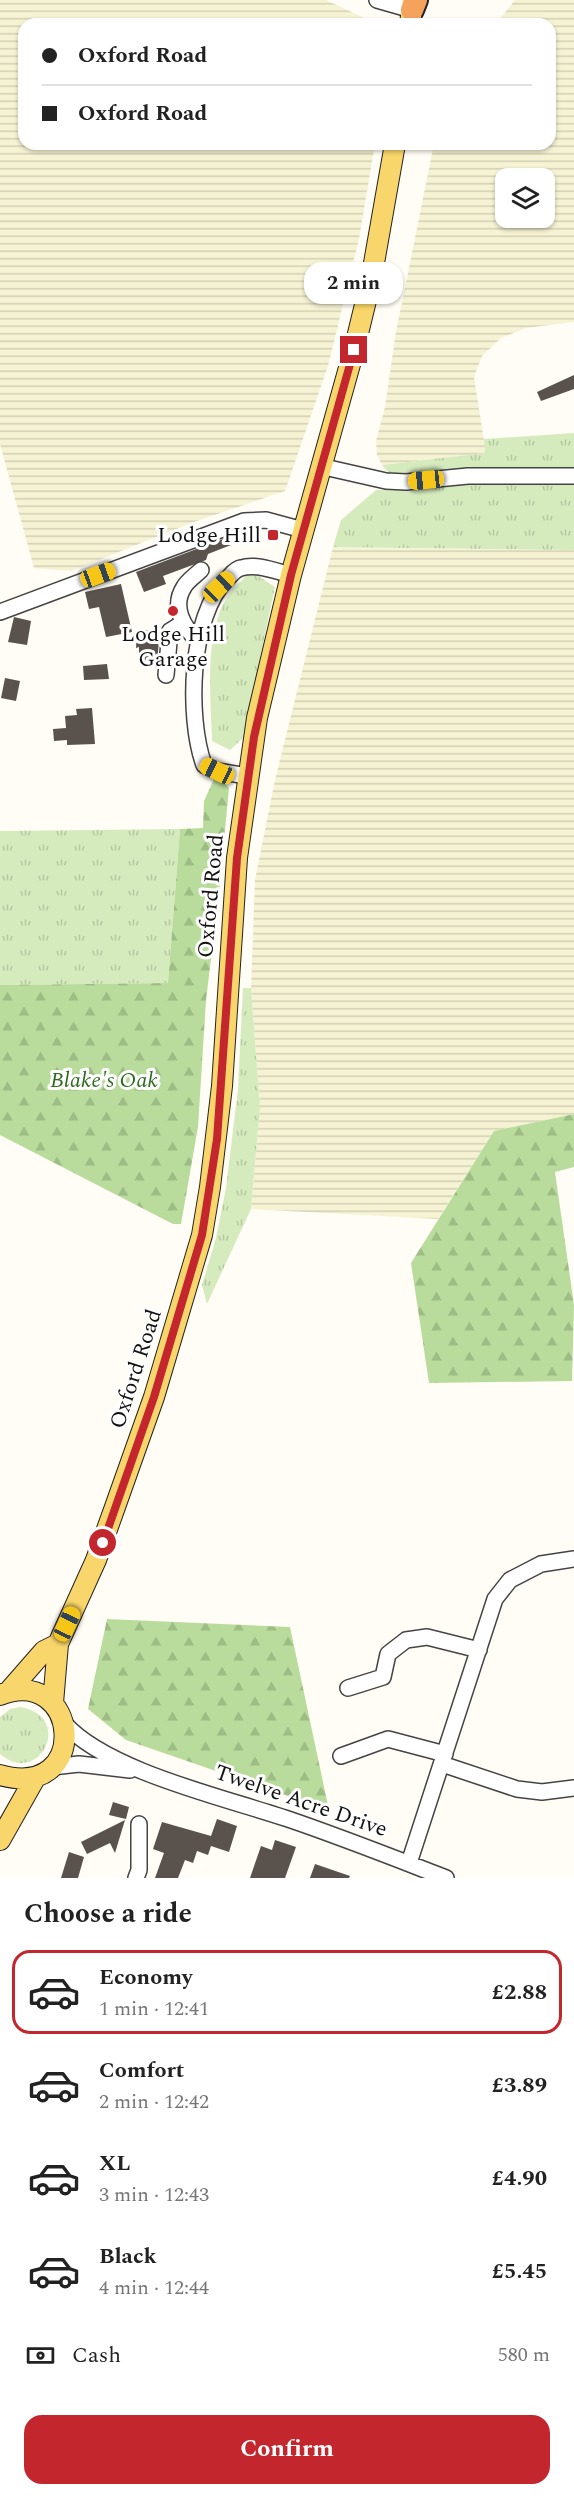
<!DOCTYPE html>
<html lang="en">
<head>
<meta charset="utf-8">
<style>
	body { margin:0; font-family:Spectral,serif; background:#f2f2f2; color:#222; height:100vh; display:flex; flex-direction:column; font-size:22px; white-space:nowrap }
	* { box-sizing:border-box; margin:0 }
	p { font-size:20px; color:#767676 }
	.icon { flex:none; width:33px; height:33px; fill:none; stroke:currentColor; stroke-width:2; stroke-linecap:round; stroke-linejoin:round }
	.map { position:relative; height:1878px; overflow:hidden }
	.sheet { display:flex; flex-direction:column; background:#fff; flex:1 }
	.sheet>* { flex:none }
	.top-card { position:absolute; left:18px; top:18px; width:538px; height:132px; border-radius:18px; box-shadow:0 2px 4px #0004; display:grid; align-content:center; height:132px; padding:0 24px; background:#fff }
	.fabs { position:absolute; left:495px; top:168px; display:grid; gap:12px }
	.fabs a { display:grid; place-items:center; width:60px; height:60px; border-radius:12px; background:#fff; box-shadow:0 2px 4px #0004; font-size:30px }
	.end { position:absolute; width:27px; height:27px; margin:-14px; border:8px solid #c4262e; background:#fff; box-shadow:0 0 0 3px #fff }
	.from { border-radius:50% }
	.bubble { position:absolute; height:42px; border-radius:18px; background:#fff; box-shadow:0 2px 4px #0004; font-size:20px; font-weight:700; line-height:42px; text-align:center }
	.car { position:absolute; width:18px; height:36px; margin:-18px -9px; border-radius:8px; box-shadow:0 0 4px 2px #0007; background:linear-gradient(#f5c518 24%,#345 0 40%,#f5c518 0 76%,#345 0 86%,#f5c518 0) }
	.top-card b { display:flex; align-items:center; gap:21px; height:57px; font-size:22px }
	.top-card b+b { border-top:2px solid #e0e0e0 }
	.top-card i { width:15px; height:15px; background:#222 }
	ul { padding:0; list-style:none }
	li { display:flex; align-items:center; gap:18px; height:84px; margin:0 12px 9px; padding:0 12px; border:3px solid transparent; border-radius:18px }
	li div { flex:1 }
	li b { display:block; font-size:22px }
	li em { font-style:normal; font-weight:700 }
	li.selected { border-color:#c4262e }
	li>.icon { width:54px; height:54px; stroke-width:1.5 }
	h2 { padding:0 24px; font-size:27px; line-height:72px }
	.pay { display:flex; align-items:center; gap:15px; height:66px; padding:0 24px; font-size:22px }
	.pay p { margin-inline-start:auto }
	.button { display:flex; gap:12px; margin-top:auto; padding:12px 24px }
	.button a { flex:1; height:69px; border-radius:18px; background:#c4262e; color:#fff; font-size:24px; font-weight:700; line-height:69px; text-align:center }
	.map>svg:first-child { display:block }
</style>
</head>
<body>
<div class="map">
<svg width="574" height="1878" viewBox="0 0 574 1878">
	<defs>
		<pattern id="farmland-rules" width="6" height="5" patternUnits="userSpaceOnUse" patternTransform="scale(1.5)"><rect width="6" height="5" fill="#f6f3d4"/><path d="M0 2.5h6" fill="none" stroke="#d2cfb5"/></pattern>
		<pattern id="grass-tufts" width="24" height="20" patternUnits="userSpaceOnUse" patternTransform="scale(1.5)"><rect width="24" height="20" fill="#d5ebbd"/><path d="M3 7l-1-3M5 7V3M7 7l1-3M15 17l-1-3M17 17v-4M19 17l1-3" fill="none" stroke="#b6c8a1"/></pattern>
		<pattern id="forest-firs" width="22" height="20" patternUnits="userSpaceOnUse" patternTransform="scale(1.5)"><rect width="22" height="20" fill="#b9dc9c"/><path d="M5 1l3.5 6h-7zM16 11l3.5 6h-7z" fill="#9ebc85"/></pattern>
	</defs>
	<rect width="100%" height="100%" fill="#fffdf5"/>
	<!-- farmland -->
	<path fill="url(#farmland-rules)" fill-rule="evenodd" d="M0,0H326L377,24H24V144H375L359,239L328,366L285,491L194,522L71,571L34,568L0,444Z
		M515,0H574V322L526,328L501,338L482,356L474,377L486,453L382,465L377,455L376,441L385,407L396,332L434,144H550V24H496ZM506,178H544V218H506Z
		M333,547L574,550V1114L494,1131L438,1219L251,1209L260,1107L251,988L255,880L275,780Z"/>
	<!-- grass -->
	<path fill="url(#grass-tufts)" d="M574,433V550L333,547L341,520L376,490H385L388,472L382,465L485,453L484,439Z
		M251,571L275,587L243,738L230,750L212,741C211,699 203,630 229,595C235,586 244,579 251,571Z
		M180,829L168,983L0,985V831Z
		M243,988H251L260,1107L251,1209L207,1304L202,1285L216,1238L226,1188L238,1089Z
		M20,1707C75,1716 40,1788 0,1754V1717L10,1709Z"/>
	<!-- forest -->
	<path fill="url(#forest-firs)" d="M214,779L224,782L229,788L219,893L206,1000L198,1127L181,1224H173L0,1135V985L168,983L180,829L203,828L204,801Z
		M574,1114V1167L555,1172L574,1305L572,1381L429,1383L411,1263L494,1131Z
		M107,1619L290,1627L329,1810L126,1740L88,1709Z"/>
	<!-- building -->
	<path fill="#5a524d" d="M574,375V389L541,401L537,392Z
		M228,537L231,545L208,554L206,560L163,576L166,584L144,592L136,572Z
		M121,584L132,632L106,637L99,607L89,609L85,592Z
		M14,617L31,621L27,645L8,642Z
		M137,630H160L157,662L139,661V647L136,648Z
		M107,664L109,679L84,680L83,666Z
		M5,678L20,681L16,701L1,698Z
		M92,708L95,744L67,745V740L54,741L53,729L66,728L65,716L77,715L76,709Z
		M113,1802L129,1807L126,1819L109,1815Z
		M217,1819L237,1826L229,1852L211,1846L208,1855L197,1851L193,1863L185,1860L178,1878H155L164,1853L153,1849L162,1822L211,1836Z
		M125,1820L115,1853L110,1843L87,1854L81,1842Z
		M275,1840L296,1847L285,1878H250L261,1846L272,1850Z
		M69,1852L84,1857L78,1878H61Z
		M315,1864L350,1876L349,1878H310Z"/>
	<g fill="none" stroke-linecap="round" stroke-linejoin="round">
		<defs>
			<path id="minor" d="M377,0L412,10
				M320,466L386,481L406,482L468,476H574
				M0,612L244,521L266,520L303,530
				M198,641C184,628 171,607 184,587C187,581 196,575 201,570
				M166,675L170,631L183,623
				M247,776L217,771L204,765C187,718 189,616 227,579C231,575 235,569 241,568C256,563 275,571 291,575
				M348,1688L383,1677L388,1654L406,1640L427,1637L479,1650
				M64,1723C106,1771 226,1798 288,1819C341,1837 394,1858 446,1878
				M341,1756L388,1739L445,1754
				M442,1764L517,1789L542,1792L574,1788
				M52,1767L79,1764L130,1770
				M409,1863L495,1599L510,1580L541,1564L574,1559
				M136,1878L139,1870V1824"/>
			<path id="major" d="M410,24L413,0
				M9,1691L44,1651L58,1644
				M0,1695C80,1664 92,1801 0,1775
				M53,1703L58,1644L96,1560L115,1507L154,1397L202,1235L210,1187L222,1086L237,858L257,718L291,575L354,350L371,280L395,144
				M0,1840L35,1778"/>
			<path id="highway" d="M412,10L416,0"/>
		</defs>
		<!-- minor casing -->
		<use href="#minor" stroke="#444" stroke-width="18"/>
		<!-- major casing -->
		<use href="#major" stroke="#222" stroke-width="22"/>
		<!-- highway casing -->
		<use href="#highway" stroke="#222" stroke-width="26"/>
		<!-- minor -->
		<use href="#minor" stroke="#fff" stroke-width="15"/>
		<!-- major -->
		<use href="#major" stroke="#f9d66b" stroke-width="20"/>
		<!-- highway -->
		<use href="#highway" stroke="#f5a25d" stroke-width="22"/>
	</g>
	<g fill="none" stroke-linecap="round" stroke-linejoin="round">
		<!-- route -->
		<path stroke="#c4262e" stroke-width="8" d="M103,1543L154,1397L202,1235L217,1139L237,858L254,737L291,575L354,350"/>
	</g>
	<!-- markers -->
	<g fill="#c4262e" stroke="#fff" stroke-width="2">
		<rect x="267" y="529" width="12" height="12" rx="3"/>
		<circle cx="173" cy="611" r="6"/>
	</g>
	<g text-anchor="middle" dominant-baseline="central" stroke-width="6" stroke-linejoin="round" paint-order="stroke">
		<!-- poi labels -->
		<g font-size="22" fill="#111" stroke="#fff" text-anchor="end">
			<text x="261" y="535">Lodge Hill</text>
			<text x="173" y="634" text-anchor="middle">Lodge Hill<tspan x="173" dy="25">Garage</tspan></text>
		</g>
		<!-- street labels -->
		<g font-size="22" fill="#111" stroke="#fff">
			<text transform="translate(211 896) rotate(-85)">Oxford Road</text>
			<text transform="translate(136 1369) rotate(-72)">Oxford Road</text>
			<text transform="translate(301 1801) rotate(19)">Twelve Acre Drive</text>
		</g>
		<!-- park labels -->
		<g font-size="22" font-style="italic" fill="#2f6b1f" stroke="#fff">
			<text x="104" y="1080">Blake's Oak</text>
		</g>
	</g>
</svg>
<div class="fabs">
<a><svg class="icon" aria-label="layers" viewBox="0 0 24 24"><path d="M12 4l9 5-9 5-9-5zM3 14l9 5 9-5"/></svg></a>
</div>
<i class="end from" style="left:103px;top:1543px"></i>
<i class="end" style="left:354px;top:350px"></i>
<div class="bubble" style="left:304px;top:262px;width:99px">2 min</div>
<i class="car" style="left:426px;top:480px;rotate:264deg"></i>
<i class="car" style="left:98px;top:575px;rotate:70deg"></i>
<i class="car" style="left:219px;top:587px;rotate:46deg"></i>
<i class="car" style="left:217px;top:771px;rotate:295deg"></i>
<i class="car" style="left:67px;top:1624px;rotate:25deg"></i>
<div class="top-card">
<b><i class="from"></i>Oxford Road</b>
<b><i></i>Oxford Road</b>
</div>
</div>
<section class="sheet">
<h2>Choose a ride</h2>
<ul>
<li class="selected"><svg class="icon" aria-label="car" viewBox="0 0 24 24"><path d="M5 17H2v-5l4-1 3-4h7l3 4 3 1v5h-3M9 17h6M6 11h13"/><circle cx="7" cy="17" r="2"/><circle cx="17" cy="17" r="2"/></svg><div><b>Economy</b><p>1 min · 12:41</p></div><em>£2.88</em></li>
<li><svg class="icon" aria-label="car" viewBox="0 0 24 24"><path d="M5 17H2v-5l4-1 3-4h7l3 4 3 1v5h-3M9 17h6M6 11h13"/><circle cx="7" cy="17" r="2"/><circle cx="17" cy="17" r="2"/></svg><div><b>Comfort</b><p>2 min · 12:42</p></div><em>£3.89</em></li>
<li><svg class="icon" aria-label="car" viewBox="0 0 24 24"><path d="M5 17H2v-5l4-1 3-4h7l3 4 3 1v5h-3M9 17h6M6 11h13"/><circle cx="7" cy="17" r="2"/><circle cx="17" cy="17" r="2"/></svg><div><b>XL</b><p>3 min · 12:43</p></div><em>£4.90</em></li>
<li><svg class="icon" aria-label="car" viewBox="0 0 24 24"><path d="M5 17H2v-5l4-1 3-4h7l3 4 3 1v5h-3M9 17h6M6 11h13"/><circle cx="7" cy="17" r="2"/><circle cx="17" cy="17" r="2"/></svg><div><b>Black</b><p>4 min · 12:44</p></div><em>£5.45</em></li>
</ul>
<div class="pay"><svg class="icon" aria-label="cash" viewBox="0 0 24 24"><path d="M3 7h18v10H3z"/><circle cx="12" cy="12" r="2"/></svg>Cash<p>580 m</p></div>
<div class="button"><a>Confirm</a></div>
</section>
</body>
</html>
